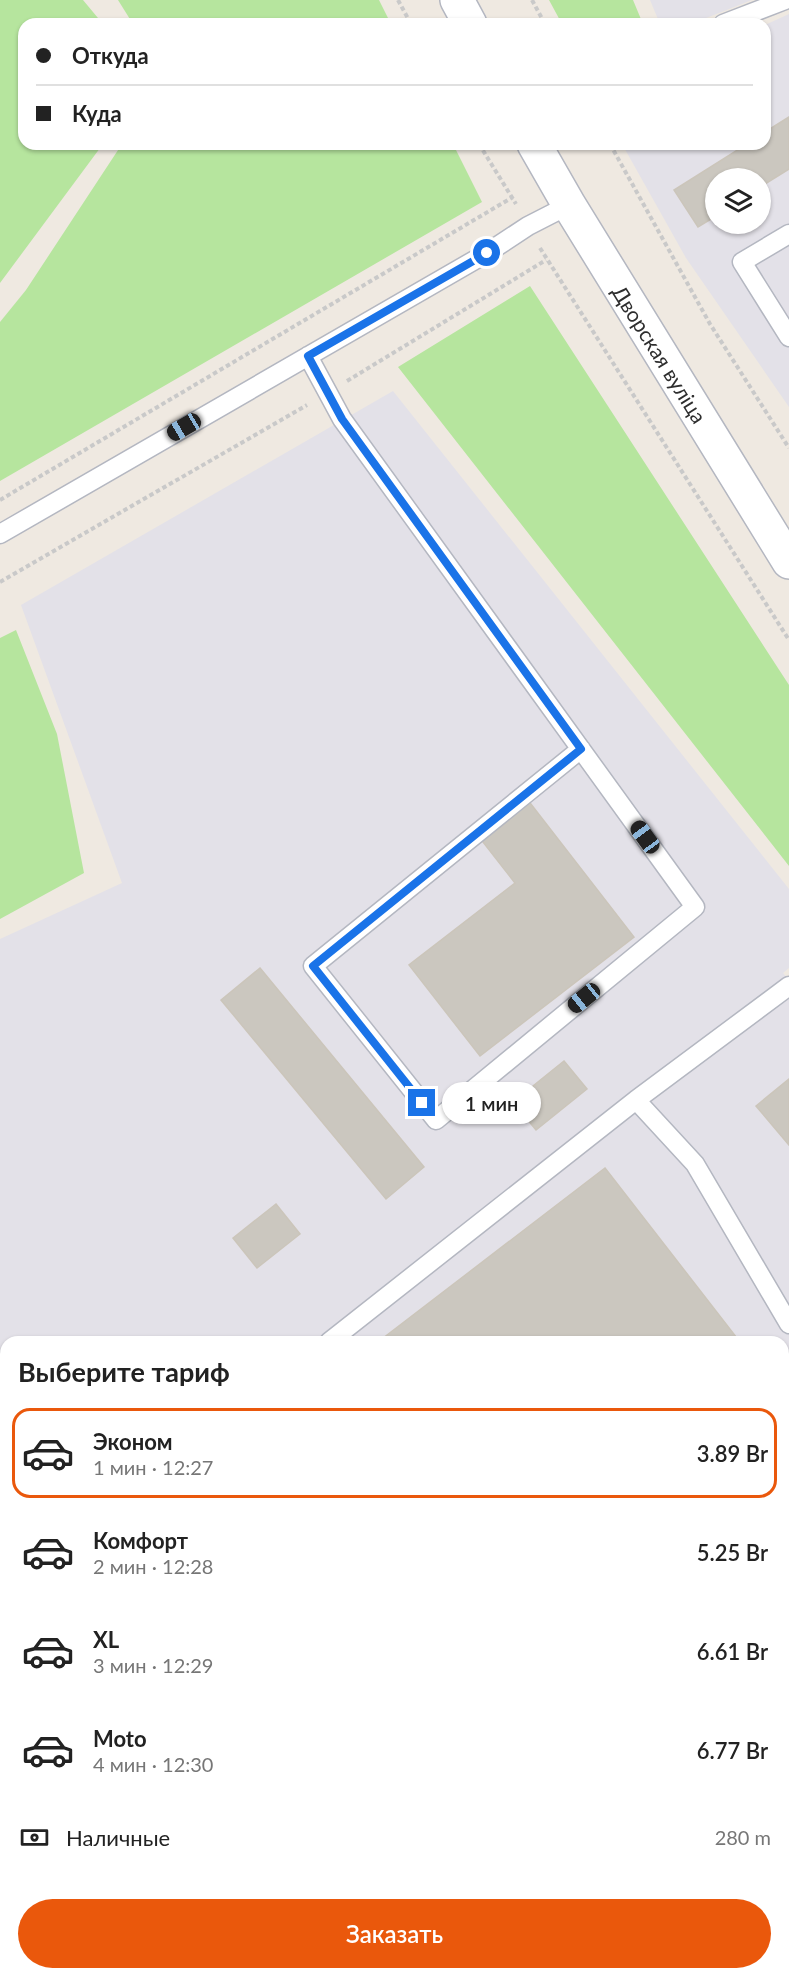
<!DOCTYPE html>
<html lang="ru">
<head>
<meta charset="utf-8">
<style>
	body { margin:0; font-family:Lato,sans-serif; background:#f2f2f2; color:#222; height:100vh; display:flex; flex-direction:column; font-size:22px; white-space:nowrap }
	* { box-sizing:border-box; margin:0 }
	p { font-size:20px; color:#767676 }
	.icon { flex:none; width:33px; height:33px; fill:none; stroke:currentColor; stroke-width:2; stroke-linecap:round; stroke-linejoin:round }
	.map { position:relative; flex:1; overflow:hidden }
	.side { position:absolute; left:0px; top:1336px; width:789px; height:644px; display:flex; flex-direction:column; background:#fff; border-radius:18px 18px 0 0; box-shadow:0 2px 4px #0004 }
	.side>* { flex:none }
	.guide { position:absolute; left:18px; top:18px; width:753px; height:132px; border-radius:18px; box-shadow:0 2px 4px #0004; display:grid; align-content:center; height:132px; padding:0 18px; background:#fff }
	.fabs { position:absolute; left:705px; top:168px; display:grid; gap:12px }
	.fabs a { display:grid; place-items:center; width:66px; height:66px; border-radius:50%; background:#fff; box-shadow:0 2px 4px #0004; font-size:30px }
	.end { position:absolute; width:27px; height:27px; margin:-14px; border:8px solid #1a73e8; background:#fff; box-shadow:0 0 0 3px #fff }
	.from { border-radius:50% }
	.bubble { position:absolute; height:42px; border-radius:21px; background:#fff; box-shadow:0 2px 4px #0004; font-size:20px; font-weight:600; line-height:42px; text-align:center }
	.car { position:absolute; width:18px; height:36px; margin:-18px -9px; border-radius:8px; box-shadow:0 0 4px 2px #0007; background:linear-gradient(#222 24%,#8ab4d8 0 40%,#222 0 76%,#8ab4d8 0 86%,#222 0) }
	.guide b { display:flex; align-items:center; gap:21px; height:57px; font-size:22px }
	.guide b+b { border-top:2px solid #e0e0e0 }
	.guide i { width:15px; height:15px; background:#222 }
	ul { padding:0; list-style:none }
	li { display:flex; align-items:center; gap:18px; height:90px; margin:0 12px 9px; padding:0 6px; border:3px solid transparent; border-radius:18px }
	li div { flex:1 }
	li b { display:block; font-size:22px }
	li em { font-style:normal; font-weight:600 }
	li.on { border-color:#ea580c }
	li>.icon { width:54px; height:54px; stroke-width:1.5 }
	h2 { padding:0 18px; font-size:27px; line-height:72px }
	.pay { display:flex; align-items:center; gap:15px; height:66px; padding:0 18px; font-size:22px }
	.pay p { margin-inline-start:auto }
	.cta { display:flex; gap:12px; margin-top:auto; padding:12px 18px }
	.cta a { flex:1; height:69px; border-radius:36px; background:#ea580c; color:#fff; font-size:24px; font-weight:600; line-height:69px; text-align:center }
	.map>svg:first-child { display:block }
</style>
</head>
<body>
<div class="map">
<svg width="789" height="1979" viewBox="0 0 789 1979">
	<rect width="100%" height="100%" fill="#efe9e1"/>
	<!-- industrial -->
	<path fill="#e3e1e8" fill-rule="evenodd" d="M650,0H752L691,24H660Z
		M789,14V407L686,258L622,144H765V25ZM716,178H760V224H716Z
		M393,391L789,889V968L783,973L789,980V1624L783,1629V1342H6V1974H444L439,1979H0V939L122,883L21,605Z"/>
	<!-- green -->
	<path fill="#b6e59e" d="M0,0H83L103,24H24V144H103L0,283Z
		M118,0H379L391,24H133Z
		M549,0H633L643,24H562Z
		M122,144H453L482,202L0,481V322L26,290Z
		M530,286L789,685V866L398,367Z
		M16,630L57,734L84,873L0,919V638Z
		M789,1830V1979H701L707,1974H783V1836Z"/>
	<!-- building -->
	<path fill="#cbc7bf" stroke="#cbc5ba" stroke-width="1.5" d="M789,117V169L760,187V178H716V216L698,227L674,190L747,144H765V132Z
		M527,799L634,937L480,1056L409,965L515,883L479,837Z
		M260,968L424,1167L386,1199L221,1000Z
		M564,1061L587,1089L536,1130L513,1102Z
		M789,1079V1145L756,1106Z
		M605,1168L740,1342H378Z
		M276,1204L300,1234L257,1268L233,1238Z
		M789,1505V1624L783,1629V1510Z
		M0,1722L6,1733V1743L0,1746Z
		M6,1895V1972L0,1977V1900Z"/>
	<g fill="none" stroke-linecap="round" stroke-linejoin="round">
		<defs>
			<path id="service" d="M723,24L785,0
				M789,234L742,262L789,337
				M308,356L342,419L695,907L436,1120L313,966L581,749
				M0,534L487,253L528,226L569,205
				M636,1100L789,986
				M329,1342L636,1100L695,1164L789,1324
				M783,1437L789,1432
				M0,1876L6,1871
				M258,1974L262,1979
				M403,1974L408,1979"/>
			<path id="tertiary" d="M457,0L470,24
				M534,144L569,205L789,562
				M783,1718L789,1712
				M522,1979L527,1974"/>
		</defs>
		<!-- service casing -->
		<use href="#service" stroke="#b4b7c1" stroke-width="21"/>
		<!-- tertiary casing -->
		<use href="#tertiary" stroke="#b4b7c1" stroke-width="36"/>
		<!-- path -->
		<path stroke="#c9c9c9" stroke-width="4" stroke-dasharray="4.5 3" stroke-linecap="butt" d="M398,0L411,24
			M532,0L545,24
			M479,144L516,204
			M610,144L710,324L789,448
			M540,248L789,640
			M347,381L546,260
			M0,500L513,197
			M0,582L307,405
			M783,1675L789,1669
			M480,1979L485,1974"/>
		<!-- service -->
		<use href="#service" stroke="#fff" stroke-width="18"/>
		<!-- tertiary -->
		<use href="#tertiary" stroke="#fff" stroke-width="33"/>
	</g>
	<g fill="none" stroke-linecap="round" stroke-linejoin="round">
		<!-- route -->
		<path stroke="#1a73e8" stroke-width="8" d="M422,1103L313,966L581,749L342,419L308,356L487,253"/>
	</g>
	<g text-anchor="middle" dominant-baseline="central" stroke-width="4.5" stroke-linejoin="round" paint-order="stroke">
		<!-- street labels -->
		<g font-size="21" fill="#2e2e2e" stroke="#fff">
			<text transform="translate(660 354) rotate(58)">Дворская вуліца</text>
		</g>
	</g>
</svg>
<div class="fabs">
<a><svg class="icon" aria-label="layers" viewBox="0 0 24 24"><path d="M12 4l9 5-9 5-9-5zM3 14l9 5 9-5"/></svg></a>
</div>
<i class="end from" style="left:487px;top:253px"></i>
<i class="end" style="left:422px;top:1103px"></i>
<div class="bubble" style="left:442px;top:1082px;width:99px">1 мин</div>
<i class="car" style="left:184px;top:427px;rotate:240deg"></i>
<i class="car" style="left:645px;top:837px;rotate:324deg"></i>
<i class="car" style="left:584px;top:998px;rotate:231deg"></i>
<div class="guide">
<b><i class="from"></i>Откуда</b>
<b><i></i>Куда</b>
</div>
<section class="side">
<h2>Выберите тариф</h2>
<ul>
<li class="on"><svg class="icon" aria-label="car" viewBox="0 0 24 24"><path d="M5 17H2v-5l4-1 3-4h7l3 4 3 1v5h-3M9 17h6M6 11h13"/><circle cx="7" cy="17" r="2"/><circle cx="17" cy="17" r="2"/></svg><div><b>Эконом</b><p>1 мин · 12:27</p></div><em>3.89 Br</em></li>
<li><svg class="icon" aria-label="car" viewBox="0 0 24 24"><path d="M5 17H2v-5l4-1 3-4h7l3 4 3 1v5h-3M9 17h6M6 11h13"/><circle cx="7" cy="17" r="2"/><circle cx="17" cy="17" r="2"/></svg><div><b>Комфорт</b><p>2 мин · 12:28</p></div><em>5.25 Br</em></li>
<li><svg class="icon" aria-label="car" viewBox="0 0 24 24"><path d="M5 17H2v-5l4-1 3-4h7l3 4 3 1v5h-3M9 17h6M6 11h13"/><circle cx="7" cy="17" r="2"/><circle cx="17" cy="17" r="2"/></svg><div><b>XL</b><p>3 мин · 12:29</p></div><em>6.61 Br</em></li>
<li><svg class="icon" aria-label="car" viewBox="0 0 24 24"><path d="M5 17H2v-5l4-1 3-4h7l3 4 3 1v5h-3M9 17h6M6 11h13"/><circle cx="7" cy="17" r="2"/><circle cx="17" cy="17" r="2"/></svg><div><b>Moto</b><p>4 мин · 12:30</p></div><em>6.77 Br</em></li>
</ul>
<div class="pay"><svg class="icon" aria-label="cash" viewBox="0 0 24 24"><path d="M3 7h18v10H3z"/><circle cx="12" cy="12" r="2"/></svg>Наличные<p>280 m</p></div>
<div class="cta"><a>Заказать</a></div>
</section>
</div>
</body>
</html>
